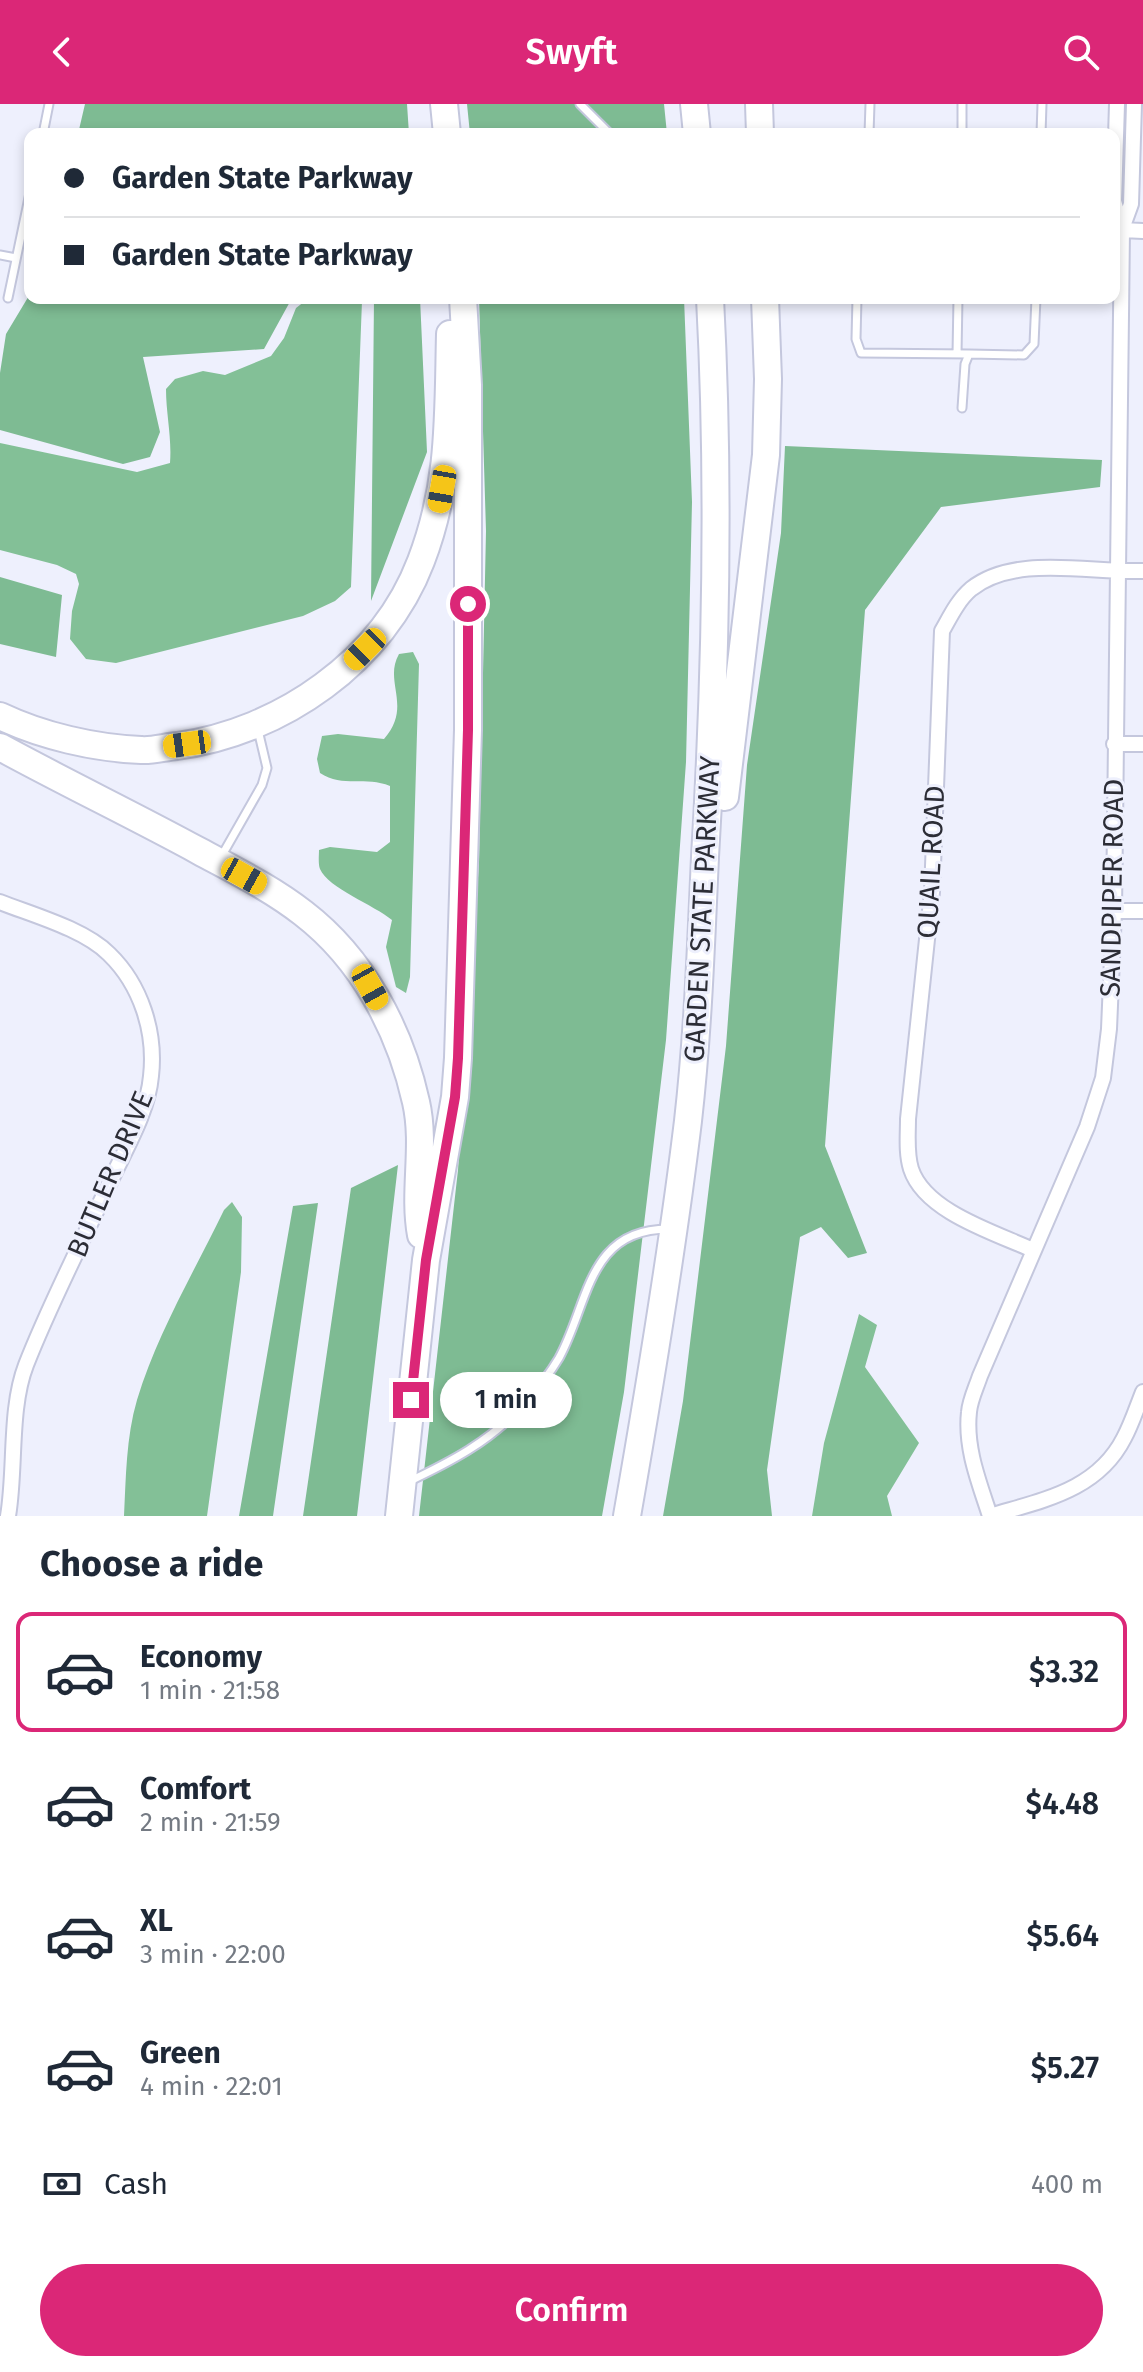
<!DOCTYPE html>
<html lang="en">
<head>
<meta charset="utf-8">
<style>
	body { margin:0; font-family:"Fira Sans",sans-serif; background:#f6f6f7; color:#1f2937; height:100vh; display:flex; flex-direction:column; font-size:30px; white-space:nowrap }
	* { box-sizing:border-box; margin:0 }
	p { font-size:26px; color:#747a83 }
	.icon { flex:none; width:44px; height:44px; fill:none; stroke:currentColor; stroke-width:2; stroke-linecap:round; stroke-linejoin:round }
	.map { position:relative; height:1412px; overflow:hidden }
	.drawer { display:flex; flex-direction:column; background:#fff; flex:1 }
	.drawer>* { flex:none }
	.guide { position:absolute; left:24px; top:24px; width:1096px; height:176px; border-radius:16px; box-shadow:0 4px 12px #0003; display:grid; align-content:center; height:176px; padding:0 40px; background:#fff }
	.end { position:absolute; width:36px; height:36px; margin:-18px; border:10px solid #db2777; background:#fff; box-shadow:0 0 0 4px #fff }
	.from { border-radius:50% }
	.bubble { position:absolute; height:56px; border-radius:28px; background:#fff; box-shadow:0 4px 12px #0003; font-size:26px; font-weight:600; line-height:56px; text-align:center }
	.car { position:absolute; width:24px; height:48px; margin:-24px -12px; border-radius:10px; box-shadow:0 0 6px 2px #0007; background:linear-gradient(#f5c518 24%,#345 0 40%,#f5c518 0 76%,#345 0 86%,#f5c518 0) }
	.guide b { display:flex; align-items:center; gap:28px; height:76px; font-size:30px }
	.guide b+b { border-top:2px solid #e0e1e3 }
	.guide i { width:20px; height:20px; background:#1f2937 }
	ul { padding:0; list-style:none }
	li { display:flex; align-items:center; gap:24px; height:120px; margin:0 16px 12px; padding:0 24px; border:4px solid transparent; border-radius:16px }
	li div { flex:1 }
	li b { display:block; font-size:30px }
	li em { font-style:normal; font-weight:600 }
	li.current { border-color:#db2777 }
	li>.icon { width:72px; height:72px; stroke-width:1.5 }
	h2 { padding:0 40px; font-size:36px; line-height:96px }
	.pay { display:flex; align-items:center; gap:20px; height:88px; padding:0 40px; font-size:30px }
	.pay p { margin-inline-start:auto }
	.cta { display:flex; gap:16px; margin-top:auto; padding:16px 40px }
	.cta a { flex:1; height:92px; border-radius:48px; background:#db2777; color:#fff; font-size:32px; font-weight:600; line-height:92px; text-align:center }
	header { display:flex; justify-content:space-between; align-items:center; height:104px; padding:0 40px; background:#db2777; color:#fff; font-size:36px; font-weight:600 }
	.map>svg:first-child { display:block }
</style>
</head>
<body>
<header><svg class="icon" aria-label="back" viewBox="0 0 24 24"><path d="M15 5l-7 7 7 7"/></svg>Swyft<svg class="icon" aria-label="search" viewBox="0 0 24 24"><circle cx="10" cy="10" r="6"/><path d="M15 15l6 6"/></svg></header>
<div class="map">
<svg width="1143" height="1412" viewBox="0 0 1143 1412">
	<rect width="100%" height="100%" fill="#eef0fd"/>
	<!-- forest -->
	<path fill="#7ebb93" d="M85,0H407L409,30H78Z
		M467,0H664L667,30H470Z
		M30,190V194H292L264,245L143,253L160,328L150,353L123,360L0,326V269L6,230Z
		M374,194H420L427,348L371,497Z
		M479,194H684L692,398L686,658L666,936L624,1288L602,1412H419L458,1066L479,759L486,427Z
		M785,342L1102,356L1100,383L941,403L865,506L825,1042L867,1149L848,1154L821,1123L800,1133L767,1366L772,1412H663L683,1297L726,942L747,661L781,429Z
		M0,473L62,491L56,553L0,540Z
		M398,1061L357,1412H303L351,1084Z
		M318,1099L273,1412H239L293,1102Z"/>
	<!-- water -->
	<path fill="#83c097" d="M309,194H361L362,197L351,483L335,497L303,512L116,559L86,555L70,535L72,507L79,480L76,470L57,461L0,446V339L137,368L170,359C172,334 166,310 166,285L175,275L203,267L225,271L271,252L284,234L296,204Z
		M413,548L419,560L410,873L406,889L396,883L386,843L392,816C374,801 328,784 320,765C318,760 319,751 319,746L330,743L377,748L390,738V682C366,672 343,684 320,669L317,655L322,632L338,630L384,635C413,602 383,578 399,550Z
		M232,1098L242,1113L241,1168L207,1412H124C126,1374 126,1333 137,1296C157,1230 194,1168 224,1106Z
		M859,1210L877,1221L865,1263L919,1339L887,1392L892,1412H812L824,1339Z"/>
	<g fill="none" stroke-linecap="round" stroke-linejoin="round">
		<defs>
			<path id="service" d="M580,0L610,30
				M43,30L49,0
				M869,30L870,0
				M962,30V0
				M1041,30L1042,0
				M0,151L16,154
				M8,194L30,89
				M857,194L856,235L861,249L969,250
				M957,250L958,194
				M962,304L965,260L969,250L1024,251L1034,240L1036,194
				M221,753L262,681L267,664L258,626
				M408,1378C450,1358 489,1338 521,1303C534,1289 549,1271 559,1254C589,1200 587,1124 670,1125"/>
			<path id="minor" d="M1122,125L1131,100L1134,0
				M1122,126L1143,127
				M1114,640H1143
				M0,798C33,811 84,825 109,850C141,881 156,928 151,972C148,1007 127,1042 112,1074C83,1136 51,1197 26,1261C9,1305 16,1365 8,1412
				M1114,807H1143
				M1033,1146C996,1129 925,1108 911,1065C906,1049 908,1031 908,1015L932,788L942,527C950,513 958,496 971,485C1015,450 1089,469 1143,467
				M990,1412C979,1378 965,1344 969,1308C970,1296 976,1284 980,1272L1087,1023L1103,974L1109,925L1114,807L1122,126L1114,97L1117,0
				M990,1412C1042,1396 1097,1387 1124,1334C1132,1319 1137,1303 1143,1288"/>
			<path id="motorway" d="M444,0L447,30
				M694,0L697,30
				M759,0L760,30
				M0,612C42,632 94,644 141,646C152,647 165,643 177,642C281,628 383,557 421,457C451,379 448,311 450,230
				M0,643C66,679 133,711 199,747C234,766 271,784 303,809C363,855 400,926 416,998C426,1042 413,1087 421,1131
				M725,693L766,351L768,275L765,194
				M399,1412L426,1156L455,993L458,954L468,626V281L463,194
				M627,1412C650,1281 672,1149 688,1017C698,929 701,841 705,753C716,566 720,381 710,194"/>
		</defs>
		<!-- service casing -->
		<use href="#service" stroke="#c4c7dd" stroke-width="11"/>
		<!-- minor casing -->
		<use href="#minor" stroke="#c4c7dd" stroke-width="18"/>
		<!-- motorway casing -->
		<use href="#motorway" stroke="#c4c7dd" stroke-width="30"/>
		<!-- service -->
		<use href="#service" stroke="#fff" stroke-width="7"/>
		<!-- minor -->
		<use href="#minor" stroke="#fff" stroke-width="14"/>
		<!-- motorway -->
		<use href="#motorway" stroke="#fff" stroke-width="26"/>
	</g>
	<g fill="none" stroke-linecap="round" stroke-linejoin="round">
		<!-- route -->
		<path stroke="#db2777" stroke-width="10" d="M411,1296L426,1156L455,993L458,954L468,626V500"/>
	</g>
	<g text-anchor="middle" dominant-baseline="central" stroke-width="6" stroke-linejoin="round" paint-order="stroke">
		<!-- street labels -->
		<g font-size="28" fill="#2c2d36" stroke="#eef0fd">
			<text transform="translate(931 758) rotate(-87)">QUAIL ROAD</text>
			<text transform="translate(1112 784) rotate(-89)">SANDPIPER ROAD</text>
			<text transform="translate(702 805) rotate(-87)">GARDEN STATE PARKWAY</text>
			<text transform="translate(110 1070) rotate(-67)">BUTLER DRIVE</text>
		</g>
	</g>
</svg>
<i class="end from" style="left:468px;top:500px"></i>
<i class="end" style="left:411px;top:1296px"></i>
<div class="bubble" style="left:440px;top:1268px;width:132px">1 min</div>
<i class="car" style="left:442px;top:385px;rotate:190deg"></i>
<i class="car" style="left:365px;top:545px;rotate:225deg"></i>
<i class="car" style="left:187px;top:640px;rotate:262deg"></i>
<i class="car" style="left:244px;top:772px;rotate:119deg"></i>
<i class="car" style="left:370px;top:883px;rotate:151deg"></i>
<div class="guide">
<b><i class="from"></i>Garden State Parkway</b>
<b><i></i>Garden State Parkway</b>
</div>
</div>
<section class="drawer">
<h2>Choose a ride</h2>
<ul>
<li class="current"><svg class="icon" aria-label="car" viewBox="0 0 24 24"><path d="M5 17H2v-5l4-1 3-4h7l3 4 3 1v5h-3M9 17h6M6 11h13"/><circle cx="7" cy="17" r="2"/><circle cx="17" cy="17" r="2"/></svg><div><b>Economy</b><p>1 min · 21:58</p></div><em>$3.32</em></li>
<li><svg class="icon" aria-label="car" viewBox="0 0 24 24"><path d="M5 17H2v-5l4-1 3-4h7l3 4 3 1v5h-3M9 17h6M6 11h13"/><circle cx="7" cy="17" r="2"/><circle cx="17" cy="17" r="2"/></svg><div><b>Comfort</b><p>2 min · 21:59</p></div><em>$4.48</em></li>
<li><svg class="icon" aria-label="car" viewBox="0 0 24 24"><path d="M5 17H2v-5l4-1 3-4h7l3 4 3 1v5h-3M9 17h6M6 11h13"/><circle cx="7" cy="17" r="2"/><circle cx="17" cy="17" r="2"/></svg><div><b>XL</b><p>3 min · 22:00</p></div><em>$5.64</em></li>
<li><svg class="icon" aria-label="car" viewBox="0 0 24 24"><path d="M5 17H2v-5l4-1 3-4h7l3 4 3 1v5h-3M9 17h6M6 11h13"/><circle cx="7" cy="17" r="2"/><circle cx="17" cy="17" r="2"/></svg><div><b>Green</b><p>4 min · 22:01</p></div><em>$5.27</em></li>
</ul>
<div class="pay"><svg class="icon" aria-label="cash" viewBox="0 0 24 24"><path d="M3 7h18v10H3z"/><circle cx="12" cy="12" r="2"/></svg>Cash<p>400 m</p></div>
<div class="cta"><a>Confirm</a></div>
</section>
</body>
</html>
